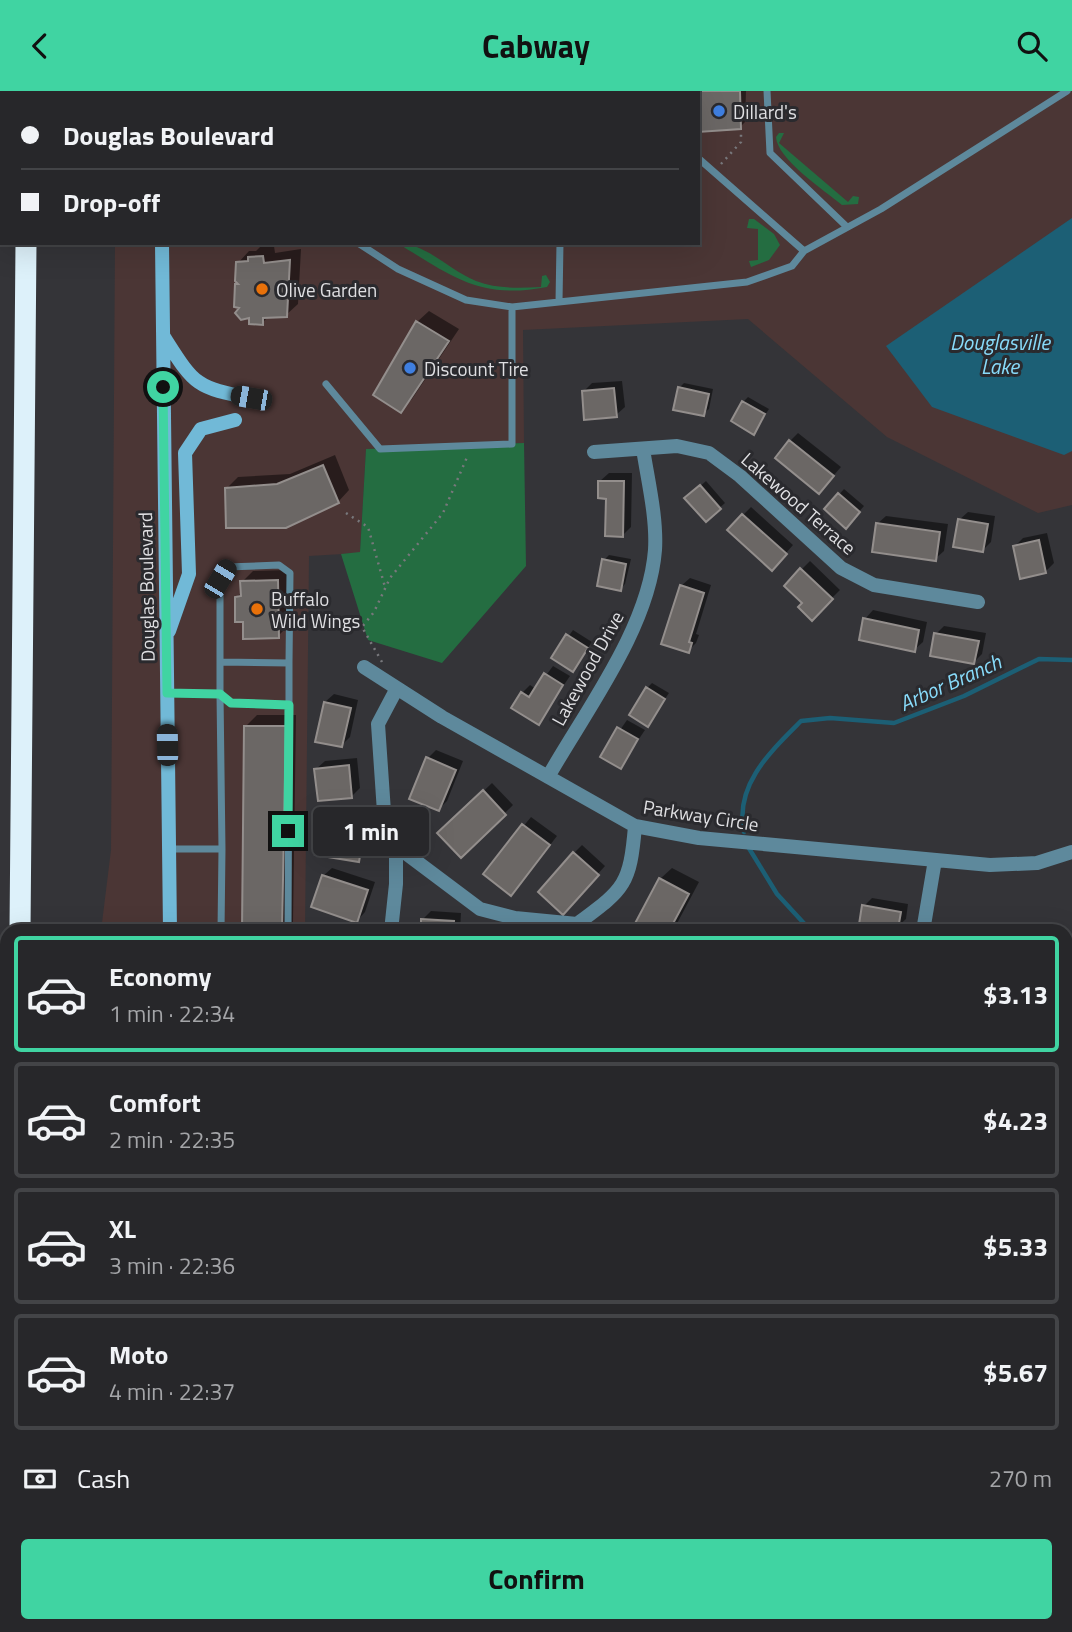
<!DOCTYPE html>
<html lang="en">
<head>
<meta charset="utf-8">
<style>
	body { margin:0; font-family:"Titillium Web",sans-serif; background:#333336; color:#f1f3f6; height:100vh; display:flex; flex-direction:column; font-size:26px; white-space:nowrap }
	* { box-sizing:border-box; margin:0 }
	p { font-size:23px; color:#a4a5a8 }
	.icon { flex:none; width:38px; height:38px; fill:none; stroke:currentColor; stroke-width:2; stroke-linecap:round; stroke-linejoin:round }
	.map { position:relative; flex:1; overflow:hidden }
	.panel { position:absolute; left:0px; top:833px; width:1073px; height:709px; display:flex; flex-direction:column; background:#27272a; border-radius:21px 21px 0 0; box-shadow:0 7px 28px #0002,0 0 0 2px #434447 }
	.panel>* { flex:none }
	.hud { position:absolute; left:0px; top:0px; width:700px; height:154px; box-shadow:0 7px 28px #0002,0 0 0 2px #434447; display:grid; align-content:center; height:154px; padding:0 21px; background:#27272a }
	.end { position:absolute; width:32px; height:32px; margin:-16px; border:9px solid #40d4a2; background:#111; box-shadow:0 0 0 4px #111 }
	.from { border-radius:50% }
	.bubble { position:absolute; height:49px; border-radius:7px; background:#27272a; box-shadow:0 7px 28px #0002,0 0 0 2px #434447; font-size:23px; font-weight:700; line-height:49px; text-align:center }
	.car { position:absolute; width:21px; height:42px; margin:-21px -10px; border-radius:9px; box-shadow:0 0 5px 2px #0007; background:linear-gradient(#222 24%,#8ab4d8 0 40%,#222 0 76%,#8ab4d8 0 86%,#222 0) }
	.hud b { display:flex; align-items:center; gap:24px; height:66px; font-size:26px }
	.hud b+b { border-top:2px solid #434447 }
	.hud i { width:18px; height:18px; background:#f1f3f6 }
	ul { padding:12px 0 0; list-style:none }
	li { display:flex; align-items:center; gap:21px; height:116px; margin:0 14px 10px; padding:0 7px; border:4px solid #434447; border-radius:7px }
	li div { flex:1 }
	li b { display:block; font-size:26px }
	li em { font-style:normal; font-weight:700 }
	li.active { border-color:#40d4a2 }
	li>.icon { width:63px; height:63px; stroke-width:1.5 }
	.pay { display:flex; align-items:center; gap:18px; height:77px; padding:0 21px; font-size:26px }
	.pay p { margin-inline-start:auto }
	.action { display:flex; gap:14px; margin-top:auto; padding:14px 21px }
	.action a { flex:1; height:80px; border-radius:7px; background:#40d4a2; color:#111; font-size:28px; font-weight:700; line-height:80px; text-align:center }
	header { display:flex; justify-content:space-between; align-items:center; height:91px; padding:0 21px; background:#40d4a2; color:#111; font-size:32px; font-weight:700 }
	.map>svg:first-child { display:block }
</style>
</head>
<body>
<header><svg class="icon" aria-label="back" viewBox="0 0 24 24"><path d="M15 5l-7 7 7 7"/></svg>Cabway<svg class="icon" aria-label="search" viewBox="0 0 24 24"><circle cx="10" cy="10" r="6"/><path d="M15 15l6 6"/></svg></header>
<div class="map">
<svg width="1072" height="1541" viewBox="0 0 1072 1541">
	<rect width="100%" height="100%" fill="#343438"/>
	<!-- commercial -->
	<path fill="#4b3635" d="M116,0H1072V414L1038,422L887,346L748,228L523,239L524,352L366,358L360,462L309,465L305,840H101L111,759L115,152H698V2Z
		M81,1535H909L907,1541H81Z"/>
	<!-- green -->
	<path fill="#246d41" d="M779,42H784L779,52L848,111L853,105L859,106L858,113L842,114C824,99 777,68 776,46Z
		M749,128H754L774,143L780,154L769,169L751,176L749,170L758,169V138L747,137Z
		M397,152C426,152 449,179 476,190C497,198 518,197 541,196L542,185L546,184L550,191L547,196C479,209 452,185 397,152Z
		M524,352L526,475L442,572L368,549L341,463L360,461L366,358Z"/>
	<!-- water -->
	<path fill="#1c5f75" d="M1072,127V360L1064,364L932,316L886,255Z"/>
	<!-- shadow -->
	<path fill="#0007" d="M582,0H746L745,31L740,36L698,2Z
		M261,155H274L275,162L301,158L298,213L286,224L269,225L262,232L242,216L236,194L238,172L249,160H256Z
		M429,220L459,238L412,308L400,320L417,231Z
		M622,290L625,316L616,324L583,301L592,292Z
		M684,292L713,298L709,318L703,323L679,297Z
		M748,306L769,318L754,341L743,311Z
		M798,342L841,376L827,392L790,350Z
		M335,364L349,399L338,411L227,397L238,386L290,383Z
		M609,382H632L631,436L623,444L600,390Z
		M706,390L725,412L706,429L687,407Z
		M844,398L864,415L851,430L826,418Z
		M751,416L793,454L780,469L743,424Z
		M968,421L995,425L991,451L983,459L959,429Z
		M886,425L948,433L944,460L935,468L877,433Z
		M1047,442L1054,472L1045,481L1015,455L1023,447Z
		M609,464L631,468L625,493L620,498L604,469Z
		M810,470L840,499L812,527L804,512L786,494Z
		M289,479V534L278,545L245,529L237,506L242,501V491L253,480Z
		M690,487L711,494L696,543L699,544L696,552L688,560L681,495Z
		M873,519L927,531L923,551L914,559L865,528Z
		M944,535L986,542L982,563L974,571L936,543Z
		M573,539L592,551L573,579L553,567Z
		M553,575L570,585L539,631L522,602L530,594L536,598Z
		M652,592L669,602L647,634V597Z
		M334,603L358,609L350,646L342,654L325,611Z
		M257,624H296L293,831L284,840H244L246,635Z
		M627,629L645,639L620,676L602,665Z
		M436,659L463,670L447,710L439,718L428,667Z
		M357,667L360,697L352,705L316,678L325,670Z
		M492,692L513,714L461,765L440,742Z
		M330,721L372,728L367,761L359,769L322,730Z
		M531,726L557,745L519,794L485,782Z
		M582,754L605,775L571,813L574,762Z
		M332,777L375,791L365,821L357,830L323,785Z
		M672,777L699,791L673,840H633L660,788Z
		M872,807L908,813L906,828L897,836L879,833L872,840H867L864,815Z
		M431,820L461,822L460,840H422L423,828Z
		M1066,1171L1072,1177V1195L1066,1202Z
		M136,1535H254L255,1541H137Z"/>
	<g fill="none" stroke-linecap="round" stroke-linejoin="round">
		<!-- stream -->
		<path stroke="#1c5f75" stroke-width="4.5" d="M744,741C734,694 771,660 801,630L830,627L894,632L964,605L1039,568L1072,569
			M747,754L777,803L811,840"/>
	</g>
	<!-- building -->
	<path fill="#6b6765" stroke="#938e8c" stroke-width="2" d="M582,0H740L741,38L698,41V2Z
		M263,165L264,172L290,169L287,226L263,227V234L249,233V227L241,229L235,222L239,217L234,216L235,193H238L235,190L236,171L248,170V166Z
		M416,230L449,250L401,322L373,304Z
		M678,296L709,303L704,325L673,319Z
		M614,297L617,326L584,329L582,300Z
		M742,310L765,323L754,344L731,330Z
		M789,349L834,385L819,403L775,367Z
		M323,374L339,412L286,437H226L225,397L277,393Z
		M598,390H624L623,446L605,445L606,408L598,407Z
		M700,394L721,418L706,431L684,407Z
		M838,402L860,421L846,438L824,418Z
		M742,423L787,463L772,480L727,439Z
		M958,428L988,433L983,461L953,456Z
		M876,432L940,441L936,470L872,461Z
		M1039,449L1046,482L1020,488L1013,455Z
		M602,468L626,473L621,500L597,495Z
		M800,477L833,508L812,530L798,516L802,512L784,495Z
		M278,489L279,547L243,548V531H235V506L241,505L240,490Z
		M680,494L704,502L689,551L692,552L689,562L661,553Z
		M863,527L919,539L915,561L859,549Z
		M934,542L979,550L974,573L930,565Z
		M566,543L588,557L573,581L551,567Z
		M544,582L563,594L539,634L511,617L521,601L529,606Z
		M646,596L665,608L648,636L629,624Z
		M324,611L351,617L342,656L315,651Z
		M244,635H286L282,840H242Z
		M617,636L638,648L621,678L600,666Z
		M426,666L456,679L439,720L409,708Z
		M349,674L352,707L318,710L314,678Z
		M483,699L506,724L461,767L437,742Z
		M320,729L365,736L359,771L315,764Z
		M522,733L550,754L511,805L483,783Z
		M573,761L599,784L563,824L538,801Z
		M322,784L368,799L357,832L311,816Z
		M659,787L689,803L669,840H631Z
		M862,814L901,821L898,838L874,834L873,840H858Z
		M421,828L454,830L453,840H421Z
		M134,1535H241L242,1541H135Z
		M686,1535H736L731,1541H680Z"/>
	<g fill="none" stroke-linecap="round" stroke-linejoin="round">
		<!-- path -->
		<path stroke="#78787c" stroke-width="2.5" stroke-dasharray="2 5" stroke-linecap="butt" d="M721,73L741,51V41
			M346,422L368,436L385,496
			M382,571L362,536L374,521L390,487L443,422L468,364"/>
		<!-- lane -->
		<path stroke="#5e899c" stroke-width="7" d="M233,0V2
			M561,0V2
			M767,0L770,62L846,135
			M698,67L804,160
			M358,152L398,178L466,209L512,216L747,191L792,175L804,160L881,118L1067,0
			M559,211L560,152
			M326,293L380,358L512,353V216
			M220,571L289,572L290,482L279,474L227,476L220,488V603L231,612L289,614V572
			M167,602L220,603L222,758
			M169,758H222L221,840
			M288,840L289,614
			M114,1535V1541
			M260,1535L261,1541"/>
		<!-- street -->
		<path stroke="#5e899c" stroke-width="14" d="M594,361L677,355L709,362L740,385L841,477L874,494L978,511
			M364,576L442,626L635,735L699,747L990,774L1037,772L1072,761
			M396,599L378,633L384,721L396,755L480,818L515,827L577,833C624,798 630,795 635,735
			M548,686C586,619 649,537 655,459C657,427 648,390 643,358
			M391,840L396,793V755
			M923,840L935,769
			M1066,945L1072,949
			M1072,997L1067,1035L1072,1043
			M1022,1537L1038,1541"/>
		<!-- secondary -->
		<path stroke="#71b9d7" stroke-width="14" d="M159,0V2
			M162,152L170,840
			M164,246C194,293 195,297 251,307
			M169,540L189,483L185,362L201,338L235,329
			M508,1535L515,1541"/>
		<!-- highway -->
		<path stroke="#ddf1fa" stroke-width="21" d="M28,2V0
			M20,840L26,152
			M29,1535V1541
			M14,1541V1535"/>
	</g>
	<g fill="none" stroke-linecap="round" stroke-linejoin="round">
		<!-- route -->
		<path stroke="#40d4a2" stroke-width="9" d="M163,296L167,602L220,603L231,612L289,614L288,740"/>
	</g>
	<!-- markers -->
	<g fill="#3f7fe0" stroke="#2a2a2e" stroke-width="2.5">
		<circle cx="719" cy="20" r="7"/>
		<circle cx="410" cy="277" r="7"/>
	</g>
	<g fill="#e8710a" stroke="#2a2a2e" stroke-width="2.5">
		<circle cx="262" cy="198" r="7"/>
		<circle cx="257" cy="518" r="7"/>
	</g>
	<g text-anchor="middle" dominant-baseline="central" stroke-width="6" stroke-linejoin="round" paint-order="stroke">
		<!-- poi labels -->
		<g font-size="19" fill="#dfdfe2" stroke="#2a2a2e" text-anchor="start">
			<text x="733" y="20">Dillard's</text>
			<text x="276" y="198">Olive Garden</text>
			<text x="424" y="277">Discount Tire</text>
			<text x="271" y="507">Buffalo<tspan x="271" dy="22">Wild Wings</tspan></text>
		</g>
		<!-- street labels -->
		<g font-size="19" fill="#dfdfe2" stroke="#2a2a2e">
			<text transform="translate(799 412) rotate(41)">Lakewood Terrace</text>
			<text transform="translate(146 496) rotate(-91)">Douglas Boulevard</text>
			<text transform="translate(587 577) rotate(-61)">Lakewood Drive</text>
			<text transform="translate(701 724) rotate(9)">Parkway Circle</text>
		</g>
		<!-- water labels -->
		<g font-size="21" font-style="italic" fill="#88dbfa" stroke="#2a2a2e">
			<text x="1000" y="251">Douglasville<tspan x="1000" dy="24">Lake</tspan></text>
			<text transform="translate(950 591) rotate(-24)">Arbor Branch</text>
		</g>
	</g>
</svg>
<i class="end from" style="left:163px;top:296px"></i>
<i class="end" style="left:288px;top:740px"></i>
<div class="bubble" style="left:313px;top:716px;width:116px">1 min</div>
<i class="car" style="left:251px;top:307px;rotate:280deg"></i>
<i class="car" style="left:220px;top:488px;rotate:31deg"></i>
<i class="car" style="left:167px;top:654px;rotate:359deg"></i>
<div class="hud">
<b><i class="from"></i>Douglas Boulevard</b>
<b><i></i>Drop-off</b>
</div>
<section class="panel">
<ul>
<li class="active"><svg class="icon" aria-label="car" viewBox="0 0 24 24"><path d="M5 17H2v-5l4-1 3-4h7l3 4 3 1v5h-3M9 17h6M6 11h13"/><circle cx="7" cy="17" r="2"/><circle cx="17" cy="17" r="2"/></svg><div><b>Economy</b><p>1 min · 22:34</p></div><em>$3.13</em></li>
<li><svg class="icon" aria-label="car" viewBox="0 0 24 24"><path d="M5 17H2v-5l4-1 3-4h7l3 4 3 1v5h-3M9 17h6M6 11h13"/><circle cx="7" cy="17" r="2"/><circle cx="17" cy="17" r="2"/></svg><div><b>Comfort</b><p>2 min · 22:35</p></div><em>$4.23</em></li>
<li><svg class="icon" aria-label="car" viewBox="0 0 24 24"><path d="M5 17H2v-5l4-1 3-4h7l3 4 3 1v5h-3M9 17h6M6 11h13"/><circle cx="7" cy="17" r="2"/><circle cx="17" cy="17" r="2"/></svg><div><b>XL</b><p>3 min · 22:36</p></div><em>$5.33</em></li>
<li><svg class="icon" aria-label="car" viewBox="0 0 24 24"><path d="M5 17H2v-5l4-1 3-4h7l3 4 3 1v5h-3M9 17h6M6 11h13"/><circle cx="7" cy="17" r="2"/><circle cx="17" cy="17" r="2"/></svg><div><b>Moto</b><p>4 min · 22:37</p></div><em>$5.67</em></li>
</ul>
<div class="pay"><svg class="icon" aria-label="cash" viewBox="0 0 24 24"><path d="M3 7h18v10H3z"/><circle cx="12" cy="12" r="2"/></svg>Cash<p>270 m</p></div>
<div class="action"><a>Confirm</a></div>
</section>
</div>
</body>
</html>
